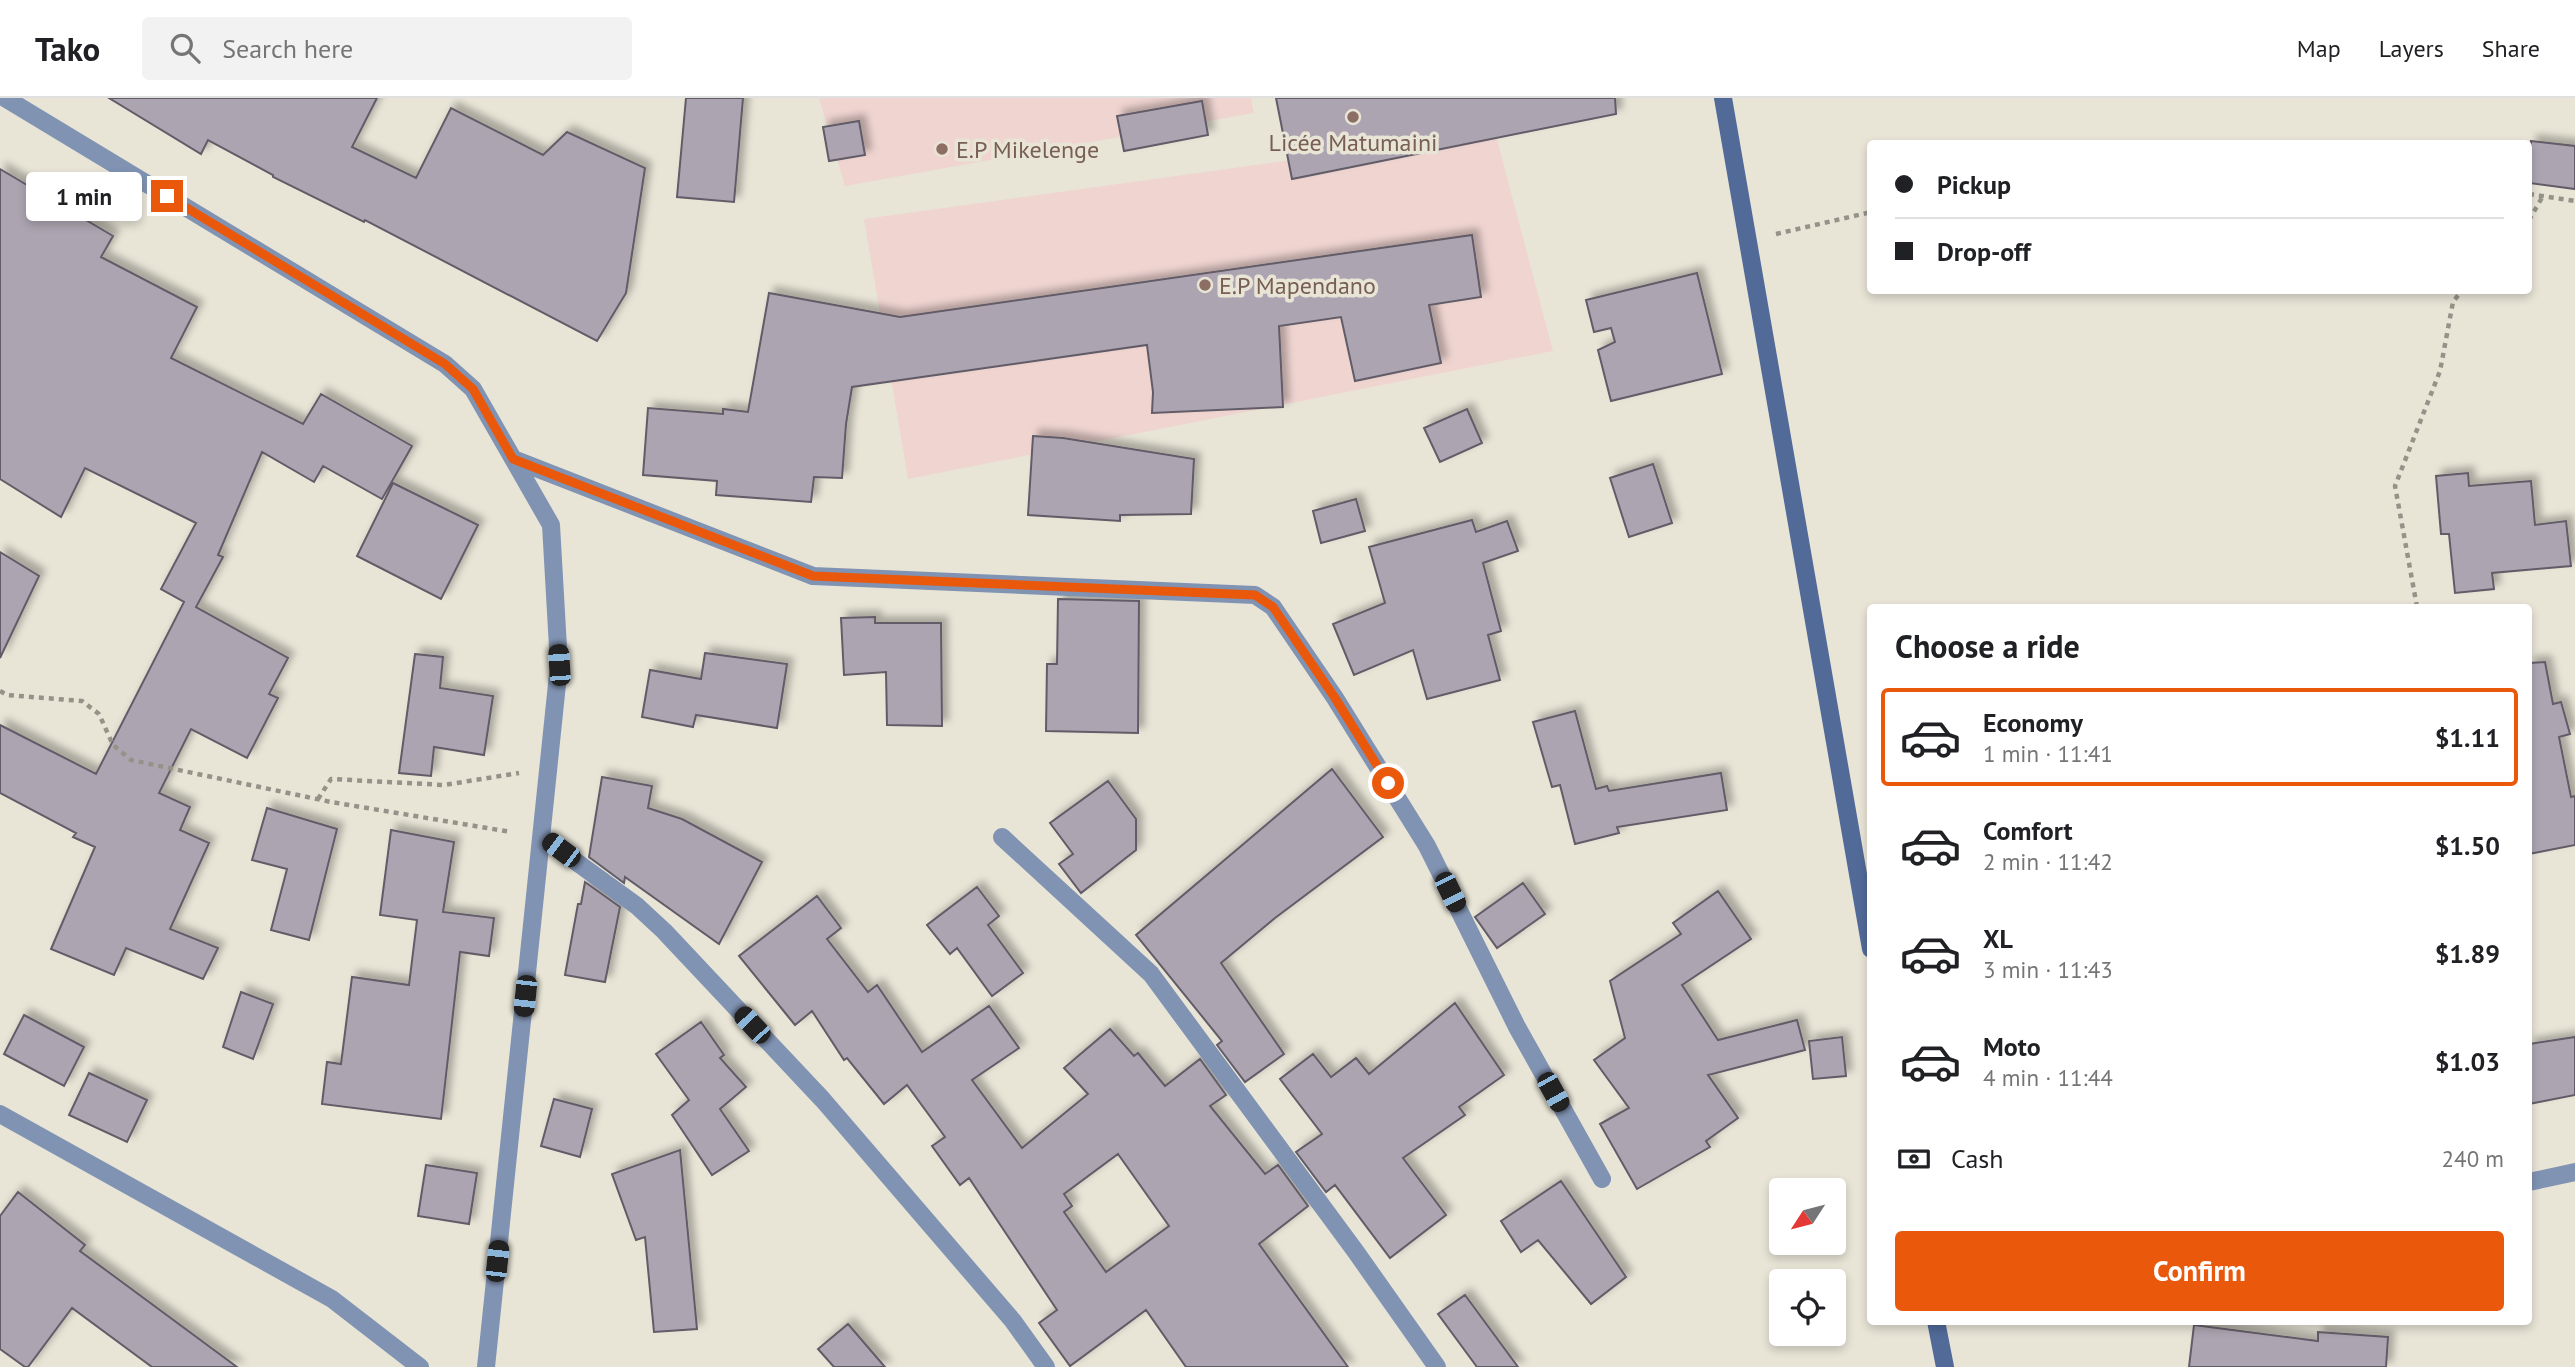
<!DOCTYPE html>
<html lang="en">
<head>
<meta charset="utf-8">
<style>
	body { margin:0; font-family:"PT Sans",sans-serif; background:#f2f2f2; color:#202124; height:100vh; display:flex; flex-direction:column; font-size:26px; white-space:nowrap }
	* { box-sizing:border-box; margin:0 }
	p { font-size:23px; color:#757577 }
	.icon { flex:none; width:38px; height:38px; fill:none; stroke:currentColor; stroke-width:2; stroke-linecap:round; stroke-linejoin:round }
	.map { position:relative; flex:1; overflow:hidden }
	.side { position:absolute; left:1867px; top:506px; width:665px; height:721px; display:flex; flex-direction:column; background:#fff; border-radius:7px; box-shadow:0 4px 10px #0003 }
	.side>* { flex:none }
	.banner { position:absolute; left:1867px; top:42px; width:665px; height:154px; border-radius:7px; box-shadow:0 4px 10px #0003; display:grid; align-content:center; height:154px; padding:0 28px; background:#fff }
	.needle { width:46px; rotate:234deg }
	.fabs { position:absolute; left:1769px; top:1080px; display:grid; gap:14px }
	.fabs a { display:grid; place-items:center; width:77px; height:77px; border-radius:7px; background:#fff; box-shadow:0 4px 10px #0003; font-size:35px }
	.end { position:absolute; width:32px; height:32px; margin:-16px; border:9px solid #ea580c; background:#fff; box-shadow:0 0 0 4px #fff }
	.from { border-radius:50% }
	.bubble { position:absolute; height:49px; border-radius:7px; background:#fff; box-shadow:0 4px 10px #0003; font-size:23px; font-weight:700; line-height:49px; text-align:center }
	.car { position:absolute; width:21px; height:42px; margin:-21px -10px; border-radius:9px; box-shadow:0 0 5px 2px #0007; background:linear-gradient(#222 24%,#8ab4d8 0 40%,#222 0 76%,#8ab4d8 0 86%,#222 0) }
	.banner b { display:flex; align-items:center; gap:24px; height:66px; font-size:26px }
	.banner b+b { border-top:2px solid #e0e0e0 }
	.banner i { width:18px; height:18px; background:#202124 }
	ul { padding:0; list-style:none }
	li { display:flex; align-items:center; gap:21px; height:98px; margin:0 14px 10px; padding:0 14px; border:4px solid transparent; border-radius:7px }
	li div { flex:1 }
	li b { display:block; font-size:26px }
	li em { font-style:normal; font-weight:700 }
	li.active { border-color:#ea580c }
	li>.icon { width:63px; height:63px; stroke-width:1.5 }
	h2 { padding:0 28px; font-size:32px; line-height:84px }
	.pay { display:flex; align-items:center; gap:18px; height:77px; padding:0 28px; font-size:26px }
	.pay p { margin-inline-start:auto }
	.cta { display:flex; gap:14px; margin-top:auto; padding:14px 28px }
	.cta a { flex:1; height:80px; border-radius:7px; background:#ea580c; color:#fff; font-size:28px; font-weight:700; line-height:80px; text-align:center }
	header { display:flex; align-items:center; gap:42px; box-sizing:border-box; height:98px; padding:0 35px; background:#fff; border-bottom:2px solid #e0e0e0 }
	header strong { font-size:33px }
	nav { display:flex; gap:38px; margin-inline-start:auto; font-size:24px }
	.search { width:490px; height:63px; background:#f2f2f2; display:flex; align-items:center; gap:18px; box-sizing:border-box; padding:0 24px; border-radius:7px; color:#757577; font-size:26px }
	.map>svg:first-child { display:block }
</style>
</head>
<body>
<header>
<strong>Tako</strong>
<div class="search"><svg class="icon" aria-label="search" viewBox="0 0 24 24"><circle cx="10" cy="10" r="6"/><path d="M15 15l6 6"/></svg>Search here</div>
<nav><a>Map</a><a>Layers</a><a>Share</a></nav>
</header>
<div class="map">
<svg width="2575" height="1269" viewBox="0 0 2575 1269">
	<defs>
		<filter id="shadow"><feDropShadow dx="6" dy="-6" stdDeviation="3.5" flood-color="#0004"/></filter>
	</defs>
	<rect width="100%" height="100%" fill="#e8e5d7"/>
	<!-- education -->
	<path fill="#efd4d0" d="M819,0H1251L1254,15L845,88Z
		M1495,34L1553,253L908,381L864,121Z"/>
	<!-- building -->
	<path fill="#aca5b1" stroke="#625c67" stroke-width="2" fill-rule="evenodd" filter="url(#shadow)" d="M109,0H377L352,49L416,80L451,10L543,57L567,34L645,70L626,195L597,243L365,122L364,124L273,79V77L208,42L201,56Z
		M686,0H743L734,104L677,99Z
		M1276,0H1615L1616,16L1292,81Z
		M1202,3L1208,37L1124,53L1117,18Z
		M859,23L865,57L829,63L823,29Z
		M2531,43L2575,48V91L2529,85Z
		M0,71L113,138L101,159L197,209L171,260L303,326L321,296L412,348L382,401L323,368L314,384L262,354L218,457L223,459L196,509L288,560L269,596L278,600L247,660L191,631L159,695L190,709L180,732L209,745L170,831L218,850L203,881L126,850L114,877L51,851L95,749L73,739L76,735L0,695V627L96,676L184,504L161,491L196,425L85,370L61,419L0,381Z
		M1472,137L1481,199L1429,207L1441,265L1355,283L1341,219L1279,228L1283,309L1152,315L1153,294L1147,247L852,289L846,326L842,380L814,379L811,404L716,397L717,383L643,377L648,310L723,316V311L748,314L769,195L900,219Z
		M1697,175L1722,276L1611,303L1598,252L1615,244L1611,230L1594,234L1586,202Z
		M1467,311L1482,345L1440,364L1424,330Z
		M1033,338L1063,340L1194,361L1191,416L1120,417V423L1028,417Z
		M1653,366L1672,425L1629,439L1610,380Z
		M2468,375L2469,388L2531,383L2535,427L2566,423L2571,468L2492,475L2494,491L2455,495L2449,436H2441L2436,378Z
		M393,385L478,427L441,501L357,458Z
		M1356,401L1365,433L1321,445L1313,413Z
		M1472,422L1476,434L1507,423L1518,453L1483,465L1501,533L1488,537L1500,582L1427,601L1413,552L1354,577L1333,526L1385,505L1369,449Z
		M0,454L39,478L0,560Z
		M1058,501L1139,503L1138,635L1046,633L1047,566H1057Z
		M875,519V525H941L942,628L887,627L886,574L844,577L841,520Z
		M705,555L787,566L777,630L696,617L693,629L642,619L650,572L701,581Z
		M415,556L443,559L440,590L493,598L484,657L434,649L431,678L399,675Z
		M2545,564L2553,606L2561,604L2570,636L2559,639L2571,699L2575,698V747L2529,756V565Z
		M1575,613L1596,691L1607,688L1609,693L1721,675L1727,712L1617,729L1619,735L1575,746L1560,687L1552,689L1533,624Z
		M1332,671L1383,739L1275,820L1221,865L1284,956L1245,984L1217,947L1222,943L1136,837Z
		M602,679L652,688L648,710L682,721L762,764L719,846L625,779L624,785L589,759Z
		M1108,683L1136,721V752L1081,795L1059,766L1073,756L1050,725Z
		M267,710L337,731L309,842L271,832L287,771L252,762Z
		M391,732L454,744L443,814L494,820L489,858L460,854L441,1021L322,1006L327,964L341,966L352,879L409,887L417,822L380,817Z
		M585,784L620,809L605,884L565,877L578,806H581Z
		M1523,785L1545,816L1497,850L1475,819Z
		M977,789L999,818L988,827L1023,875L992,898L957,850L950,856L927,827Z
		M1718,793L1751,841L1682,887L1718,942L1797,922L1805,952L1708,977L1738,1020L1706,1043L1710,1049L1637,1091L1600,1026L1629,1010L1594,962L1625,940L1610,883L1681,836L1673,825Z
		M817,798L841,830L827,841L868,894L877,887L922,954L989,908L1019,950L972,982L1022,1050L1088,996L1064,970L1110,931L1134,958L1138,955L1165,988L1200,961L1226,997L1210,1008L1265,1076L1278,1067L1308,1108L1259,1146L1348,1269H1186L1146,1212L1070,1268L1039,1225L1057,1212L969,1080L960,1087L932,1048L945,1039L907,987L884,1006L847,960L844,962L812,913L795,927L739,858ZM1118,1056L1169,1128L1106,1174L1064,1114L1072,1108L1064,1096Z
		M241,894L273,906L253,961L223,949Z
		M1455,905L1504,977L1459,1009L1465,1017L1403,1060L1446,1117L1390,1160L1335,1087L1326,1094L1296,1054L1322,1036L1280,981L1313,956L1331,979L1356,960L1369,976Z
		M24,917L84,949L64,988L4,956Z
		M701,924L724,957L720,960L746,989L720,1011L749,1053L712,1077L672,1017L689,1002L656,956Z
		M1842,939L1846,978L1813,981L1809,943Z
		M2575,939V997L2529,1006V946Z
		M89,975L147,1002L127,1044L69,1017Z
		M554,1001L592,1011L580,1059L541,1048Z
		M680,1052L697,1231L654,1234L645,1139L636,1142L612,1076Z
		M426,1067L477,1075L469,1126L418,1118Z
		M1561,1083L1626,1179L1591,1206L1538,1142L1521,1154L1501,1123Z
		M18,1094L85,1147L80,1153L237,1269H152L72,1210L28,1269H25L0,1251V1118Z
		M1465,1197L1518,1269H1477L1438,1216Z
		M848,1226L885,1269H834L818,1251Z
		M2194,1227L2318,1243V1234L2388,1239L2386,1269H2189Z"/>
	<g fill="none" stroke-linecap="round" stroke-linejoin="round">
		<!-- path -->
		<path stroke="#959389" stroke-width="4.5" stroke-dasharray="5 5" stroke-linecap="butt" d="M2529,96L2575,103
			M2529,122L2543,98
			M1776,136L1871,114
			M2417,509L2395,388L2440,273L2453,204L2462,192
			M0,593L7,597L82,603L99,616L113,647L131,662L331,704L511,734
			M318,701L331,681L444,687L519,675"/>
		<!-- street -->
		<path stroke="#8193b3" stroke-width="18" d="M5,0L445,266L473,291L551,427L559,567L486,1269
			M513,361L813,478L1255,497L1273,509L1335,600L1427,748L1517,929L1602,1081
			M542,739L637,808L664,833L823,1002L1013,1223L1046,1269
			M1002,739L1151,876L1356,1154L1437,1269
			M0,1016L332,1201L420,1269
			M2529,1084L2575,1074"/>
		<!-- secondary -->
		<path stroke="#526a98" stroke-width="18" d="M1723,0L1871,851
			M1936,1223L1945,1269"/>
	</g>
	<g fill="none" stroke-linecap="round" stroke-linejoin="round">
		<!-- route -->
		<path stroke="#ea580c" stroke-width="9" d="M167,98L445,266L473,291L513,361L813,478L1255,497L1273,509L1335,600L1388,685"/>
	</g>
	<!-- markers -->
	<g fill="#8d6e63" stroke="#e8e5d7" stroke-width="2.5">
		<circle cx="1353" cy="19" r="7"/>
		<circle cx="942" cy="51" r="7"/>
		<circle cx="1205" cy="187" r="7"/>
	</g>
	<g text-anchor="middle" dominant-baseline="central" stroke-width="7" stroke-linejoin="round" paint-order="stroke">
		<!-- education labels -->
		<g font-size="24" fill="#785e54" stroke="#e8e5d7" text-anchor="start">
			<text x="1353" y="44" text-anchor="middle">Licée Matumaini</text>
			<text x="956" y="51">E.P Mikelenge</text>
			<text x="1219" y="187">E.P Mapendano</text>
		</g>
	</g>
</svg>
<div class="fabs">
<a><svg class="needle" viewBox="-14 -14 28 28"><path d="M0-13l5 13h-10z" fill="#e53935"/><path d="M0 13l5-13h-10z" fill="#757577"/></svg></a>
<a><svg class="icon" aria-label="locate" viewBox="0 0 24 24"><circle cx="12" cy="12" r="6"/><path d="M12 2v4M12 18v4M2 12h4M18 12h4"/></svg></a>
</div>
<i class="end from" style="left:1388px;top:685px"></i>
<i class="end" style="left:167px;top:98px"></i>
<div class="bubble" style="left:26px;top:74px;width:116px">1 min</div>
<i class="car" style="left:559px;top:567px;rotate:356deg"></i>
<i class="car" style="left:561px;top:752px;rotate:307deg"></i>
<i class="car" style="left:1450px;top:794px;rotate:154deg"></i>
<i class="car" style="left:525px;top:898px;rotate:186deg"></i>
<i class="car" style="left:752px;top:927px;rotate:317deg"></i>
<i class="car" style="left:1553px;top:994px;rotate:151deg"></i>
<i class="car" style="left:497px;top:1163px;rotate:6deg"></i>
<div class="banner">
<b><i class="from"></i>Pickup</b>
<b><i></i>Drop-off</b>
</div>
<section class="side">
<h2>Choose a ride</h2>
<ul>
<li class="active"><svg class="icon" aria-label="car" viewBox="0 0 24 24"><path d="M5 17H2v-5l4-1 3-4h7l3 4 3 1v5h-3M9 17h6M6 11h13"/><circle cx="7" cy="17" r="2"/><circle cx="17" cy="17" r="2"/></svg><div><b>Economy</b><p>1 min · 11:41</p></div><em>$1.11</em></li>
<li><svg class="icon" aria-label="car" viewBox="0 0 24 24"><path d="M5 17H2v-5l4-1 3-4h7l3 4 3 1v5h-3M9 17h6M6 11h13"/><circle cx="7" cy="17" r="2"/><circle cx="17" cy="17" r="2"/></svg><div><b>Comfort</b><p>2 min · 11:42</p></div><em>$1.50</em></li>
<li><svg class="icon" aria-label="car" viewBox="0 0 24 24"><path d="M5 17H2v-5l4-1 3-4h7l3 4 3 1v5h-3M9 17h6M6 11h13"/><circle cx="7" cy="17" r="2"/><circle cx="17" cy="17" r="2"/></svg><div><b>XL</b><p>3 min · 11:43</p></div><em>$1.89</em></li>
<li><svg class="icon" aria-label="car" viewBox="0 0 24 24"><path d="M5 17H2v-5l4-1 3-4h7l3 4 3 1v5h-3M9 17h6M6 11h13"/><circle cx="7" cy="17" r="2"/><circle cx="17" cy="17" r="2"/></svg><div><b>Moto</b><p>4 min · 11:44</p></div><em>$1.03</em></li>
</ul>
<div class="pay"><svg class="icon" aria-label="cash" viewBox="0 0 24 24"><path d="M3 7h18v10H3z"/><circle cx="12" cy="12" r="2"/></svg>Cash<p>240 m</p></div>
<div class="cta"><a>Confirm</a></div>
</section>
</div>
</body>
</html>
